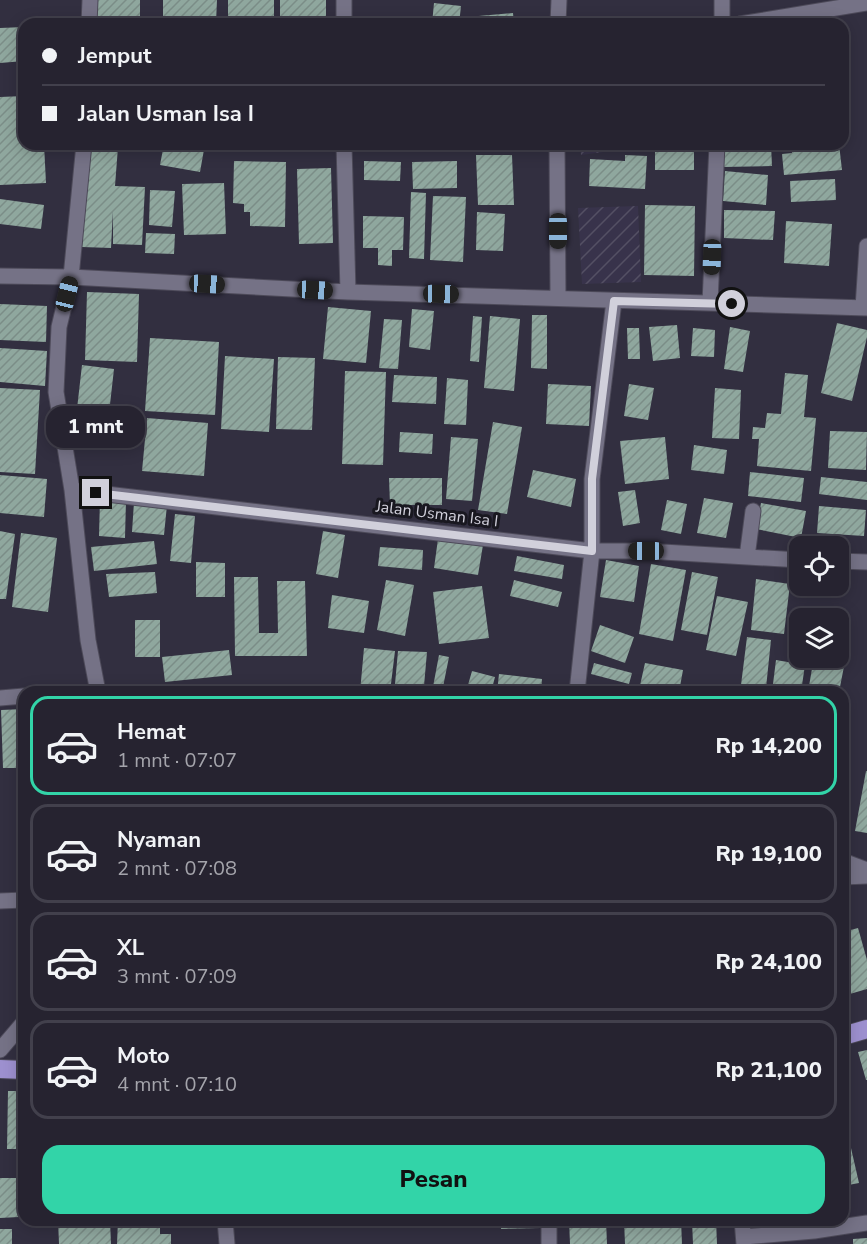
<!DOCTYPE html>
<html lang="id">
<head>
<meta charset="utf-8">
<style>
	body { margin:0; font-family:"Nunito Sans",sans-serif; background:#2e2b38; color:#f1f3f6; height:100vh; display:flex; flex-direction:column; font-size:22px; white-space:nowrap }
	* { box-sizing:border-box; margin:0 }
	p { font-size:20px; color:#a4a4ab }
	.icon { flex:none; width:33px; height:33px; fill:none; stroke:currentColor; stroke-width:2; stroke-linecap:round; stroke-linejoin:round }
	.map { position:relative; flex:1; overflow:hidden }
	.details { position:absolute; left:18px; top:686px; width:831px; height:540px; display:flex; flex-direction:column; background:#262330; border-radius:18px; box-shadow:0 3px 15px #0003,0 0 0 2px #42404c }
	.details>* { flex:none }
	.banner { position:absolute; left:18px; top:18px; width:831px; height:132px; border-radius:18px; box-shadow:0 3px 15px #0003,0 0 0 2px #42404c; display:grid; align-content:center; height:132px; padding:0 24px; background:#262330 }
	.tools { position:absolute; left:789px; top:536px; display:grid; gap:12px }
	.tools a { display:grid; place-items:center; width:60px; height:60px; border-radius:12px; background:#262330; box-shadow:0 3px 15px #0003,0 0 0 2px #42404c; font-size:30px }
	.end { position:absolute; width:27px; height:27px; margin:-14px; border:8px solid #d1d0db; background:#111; box-shadow:0 0 0 3px #111 }
	.from { border-radius:50% }
	.bubble { position:absolute; height:42px; border-radius:18px; background:#262330; box-shadow:0 3px 15px #0003,0 0 0 2px #42404c; font-size:20px; font-weight:800; line-height:42px; text-align:center }
	.car { position:absolute; width:18px; height:36px; margin:-18px -9px; border-radius:8px; box-shadow:0 0 4px 2px #0007; background:linear-gradient(#222 24%,#8ab4d8 0 40%,#222 0 76%,#8ab4d8 0 86%,#222 0) }
	.banner b { display:flex; align-items:center; gap:21px; height:57px; font-size:22px }
	.banner b+b { border-top:2px solid #42404c }
	.banner i { width:15px; height:15px; background:#f1f3f6 }
	ul { padding:10px 0 0; list-style:none }
	li { display:flex; align-items:center; gap:18px; height:99px; margin:0 12px 9px; padding:0 12px; border:3px solid #42404c; border-radius:18px }
	li div { flex:1 }
	li b { display:block; font-size:22px }
	li em { font-style:normal; font-weight:800 }
	li.selected { border-color:#32d4a8 }
	li>.icon { width:54px; height:54px; stroke-width:1.5 }
	.cta { display:flex; gap:12px; margin-top:auto; padding:12px 24px }
	.cta a { flex:1; height:69px; border-radius:18px; background:#32d4a8; color:#111; font-size:24px; font-weight:800; line-height:69px; text-align:center }
	.map>svg:first-child { display:block }
</style>
</head>
<body>
<div class="map">
<svg width="867" height="1244" viewBox="0 0 867 1244">
	<defs>
		<pattern id="industrial-furrows" width="10" height="10" patternUnits="userSpaceOnUse" patternTransform="scale(1.5)"><rect width="10" height="10" fill="#38334b"/><path d="M-1 1l2-2M0 10L10 0M9 11l2-2" fill="none" stroke="#545064"/></pattern>
		<pattern id="building-hatch" width="6" height="6" patternUnits="userSpaceOnUse" patternTransform="scale(1.5)"><rect width="6" height="6" fill="#8fa79e"/><path d="M-1 1l2-2M0 6l6-6M5 7l2-2" fill="none" stroke="#7b8d87"/></pattern>
	</defs>
	<rect width="100%" height="100%" fill="#322f40"/>
	<!-- industrial -->
	<path fill="url(#industrial-furrows)" d="M580,144H648V146L581,155Z
		M638,206L641,282L582,284L578,208Z"/>
	<!-- building -->
	<path fill="url(#building-hatch)" d="M94,0H140V24H94Z
		M163,0H217L216,23L163,22Z
		M228,0H274V24H228Z
		M280,0H326V24H280Z
		M434,3L461,6L459,24H432Z
		M513,13L514,24H468L467,17Z
		M24,27V61L0,63V28Z
		M24,96V144H44L46,183L0,185V97Z
		M164,144H205L200,172L160,165Z
		M353,144H380V146L354,148Z
		M655,144H694V170H655Z
		M722,144H771L772,166L723,167Z
		M791,144H839L842,170L784,175L782,154L792,153Z
		M89,145L118,147L115,186L145,187L142,245L113,244V211L111,248L82,247Z
		M476,155H512L514,205H478Z
		M625,155L647,156L645,189L589,186L590,159L625,161Z
		M234,161L286,162L285,227L250,226V212H244V204L233,203Z
		M364,161L401,162L400,181L364,180Z
		M457,161V188L413,189L412,162Z
		M331,168L333,243L299,244L297,169Z
		M725,171L768,175L766,205L723,201Z
		M835,179L836,200L791,202L790,181Z
		M224,183L226,234L184,235L182,184Z
		M150,190L175,191L172,227L149,225Z
		M411,192L426,193L424,259L409,258Z
		M433,196L466,197L463,262L430,260Z
		M0,199L44,205L41,229L0,224Z
		M645,205L695,206L694,276L644,275Z
		M724,210L775,211L773,240L724,238Z
		M477,212L505,214L503,251L476,250Z
		M363,216L404,217L403,250H392V266L378,265V248H363Z
		M786,221L832,224L829,266L784,263Z
		M146,233L175,234L174,254L145,253Z
		M87,292L139,294L137,362L85,360Z
		M0,304L47,306L46,342L0,340Z
		M328,307L371,311L366,363L323,359Z
		M412,309L434,311L430,350L409,347Z
		M532,315H547V369L531,368Z
		M473,316L482,317L479,362L470,361Z
		M490,316L520,319L514,391L484,388Z
		M384,319L402,320L398,369L379,368Z
		M837,323L867,330V337L852,401L821,393Z
		M677,325L680,358L653,361L649,327Z
		M730,327L750,331L743,372L724,369Z
		M627,328H639L640,359H628Z
		M693,328L715,330L714,357L691,356Z
		M150,338L219,342L215,415L145,411Z
		M0,348L47,351L45,386L0,382Z
		M225,356L274,359L269,432L221,429Z
		M278,357L315,358L312,430L276,429Z
		M82,365L114,369L106,440L74,435Z
		M345,371L386,372L383,465L342,464Z
		M785,373L808,375L804,417L816,418L811,471L757,466L759,439H752L753,427L765,428L767,413L781,414Z
		M394,375L437,377L436,404L392,402Z
		M447,378L468,380L466,425L444,424Z
		M548,384L591,386L589,426L546,424Z
		M629,384L654,388L648,420L624,416Z
		M0,388L40,390L35,474L0,472Z
		M715,388L741,390L739,439L712,438Z
		M147,418L208,423L204,476L142,471Z
		M493,422L522,427L507,514L478,510Z
		M830,431L867,432L866,470L828,468Z
		M400,432L433,434L432,454L399,452Z
		M451,437L478,439L472,501L446,499Z
		M665,437L669,479L625,484L620,441Z
		M694,445L727,450L724,474L691,470Z
		M533,470L576,479L571,507L527,497Z
		M750,472L804,478L801,502L748,496Z
		M0,475L47,479L44,517L0,513Z
		M821,477L867,482V500L819,494Z
		M389,478H442V505H390Z
		M635,490L640,523L623,526L618,492Z
		M704,498L733,503L726,538L697,533Z
		M100,499L126,500L125,538L99,536Z
		M667,500L687,504L681,534L661,530Z
		M134,502L167,505L164,535L132,532Z
		M761,503L806,511L801,538L756,529Z
		M819,506L866,510L864,536L817,533Z
		M175,514L195,516L191,563L170,561Z
		M0,531L15,534L6,599H0Z
		M323,531L345,535L338,578L316,574Z
		M21,533L57,538L48,612L12,607Z
		M438,539L483,545L478,575L434,568Z
		M154,541L157,564L94,571L91,547Z
		M380,547L423,550L422,570L378,566Z
		M517,556L564,565L562,579L514,571Z
		M606,560L639,566L634,602L600,597Z
		M196,562L225,563V597H196Z
		M651,564L686,570L673,641L639,634Z
		M155,572L157,593L109,597L106,574Z
		M692,572L718,577L707,635L681,630Z
		M234,577H258L259,633H278L277,581H305L307,656H235Z
		M756,579L790,584L784,634L751,630Z
		M386,580L414,585L405,636L377,630Z
		M514,580L562,592L558,607L510,596Z
		M482,586L489,638L439,644L433,592Z
		M332,595L369,601L364,633L328,628Z
		M717,596L748,602L736,656L706,650Z
		M135,620H160V657H135Z
		M600,625L634,637L625,663L591,651Z
		M747,637L771,640L766,688L741,685Z
		M838,644L848,646L839,692H808L814,657H838Z
		M364,648L395,651L390,692H360Z
		M229,650L232,675L165,682L162,657Z
		M398,651L427,652L424,686L395,684Z
		M439,655L449,657L442,692H432Z
		M776,660L805,665L801,692H772Z
		M594,663L632,673L629,684L591,674Z
		M645,663L683,670L679,692L639,690Z
		M472,671L495,677L491,692H466Z
		M499,674L542,679L541,692H497Z
		M24,709V768H3L1,710Z
		M866,771H867V833L855,831Z
		M24,789V848H22L18,790Z
		M858,928L867,960V989L843,996V932Z
		M867,1050V1080H866L858,1052Z
		M8,1091H24V1149H7Z
		M843,1113L859,1183L843,1186Z
		M0,1178H16L19,1217L0,1218Z
		M58,1220H110L111,1244H59Z
		M118,1220H160V1234H171V1244H117Z
		M452,1220H496V1228L452,1227Z
		M502,1220H539L540,1228L501,1229Z
		M569,1220H606L607,1244H570Z
		M624,1220H681L682,1244H625Z
		M716,1220L717,1244H693L692,1221Z
		M0,1229H12V1244H0Z
		M867,1238V1244H853V1239Z"/>
	<g fill="none" stroke-linecap="round" stroke-linejoin="round">
		<defs>
			<path id="minor" d="M89,24L90,0
				M344,24V0
				M558,24L559,0
				M722,24V0
				M740,24L867,3
				M84,144L71,277L59,327L56,392L72,490L88,640L98,692
				M344,144L348,292
				M557,144L558,297
				M0,276L71,277L348,292L867,308
				M710,303L717,144
				M863,308L867,246
				M72,490L592,551H646L800,560
				M747,557L753,511
				M838,561L867,562
				M577,692L592,551V479L614,301
				M0,698L24,696
				M843,861L867,870
				M843,877L867,876
				M0,901L24,900
				M0,1050L24,1022
				M225,1220L227,1244
				M549,1220V1244
				M742,1220L744,1244
				M744,1237L814,1231L867,1223"/>
			<path id="highway" d="M843,1036L867,1029
				M0,1069L24,1070"/>
		</defs>
		<!-- minor casing -->
		<use href="#minor" stroke="#4d4a59" stroke-width="17"/>
		<!-- highway casing -->
		<use href="#highway" stroke="#4d4a59" stroke-width="20"/>
		<!-- minor -->
		<use href="#minor" stroke="#757286" stroke-width="15"/>
		<!-- highway -->
		<use href="#highway" stroke="#9d90cf" stroke-width="18"/>
	</g>
	<g fill="none" stroke-linecap="round" stroke-linejoin="round">
		<!-- route -->
		<path stroke="#d1d0db" stroke-width="8" d="M96,493L592,551V479L614,301L732,304"/>
	</g>
	<g text-anchor="middle" dominant-baseline="central" stroke-width="6" stroke-linejoin="round" paint-order="stroke">
		<!-- street labels -->
		<g font-size="16" fill="#d1d0db" stroke="#191820">
			<text transform="translate(437 514) rotate(7)">Jalan Usman Isa I</text>
		</g>
	</g>
</svg>
<div class="tools">
<a><svg class="icon" aria-label="locate" viewBox="0 0 24 24"><circle cx="12" cy="12" r="6"/><path d="M12 2v4M12 18v4M2 12h4M18 12h4"/></svg></a>
<a><svg class="icon" aria-label="layers" viewBox="0 0 24 24"><path d="M12 4l9 5-9 5-9-5zM3 14l9 5 9-5"/></svg></a>
</div>
<i class="end from" style="left:732px;top:304px"></i>
<i class="end" style="left:96px;top:493px"></i>
<div class="bubble" style="left:46px;top:406px;width:99px">1 mnt</div>
<i class="car" style="left:558px;top:231px;rotate:180deg"></i>
<i class="car" style="left:712px;top:257px;rotate:182deg"></i>
<i class="car" style="left:207px;top:284px;rotate:93deg"></i>
<i class="car" style="left:315px;top:290px;rotate:93deg"></i>
<i class="car" style="left:67px;top:294px;rotate:14deg"></i>
<i class="car" style="left:441px;top:294px;rotate:91deg"></i>
<i class="car" style="left:646px;top:551px;rotate:270deg"></i>
<div class="banner">
<b><i class="from"></i>Jemput</b>
<b><i></i>Jalan Usman Isa I</b>
</div>
<section class="details">
<ul>
<li class="selected"><svg class="icon" aria-label="car" viewBox="0 0 24 24"><path d="M5 17H2v-5l4-1 3-4h7l3 4 3 1v5h-3M9 17h6M6 11h13"/><circle cx="7" cy="17" r="2"/><circle cx="17" cy="17" r="2"/></svg><div><b>Hemat</b><p>1 mnt · 07:07</p></div><em>Rp 14,200</em></li>
<li><svg class="icon" aria-label="car" viewBox="0 0 24 24"><path d="M5 17H2v-5l4-1 3-4h7l3 4 3 1v5h-3M9 17h6M6 11h13"/><circle cx="7" cy="17" r="2"/><circle cx="17" cy="17" r="2"/></svg><div><b>Nyaman</b><p>2 mnt · 07:08</p></div><em>Rp 19,100</em></li>
<li><svg class="icon" aria-label="car" viewBox="0 0 24 24"><path d="M5 17H2v-5l4-1 3-4h7l3 4 3 1v5h-3M9 17h6M6 11h13"/><circle cx="7" cy="17" r="2"/><circle cx="17" cy="17" r="2"/></svg><div><b>XL</b><p>3 mnt · 07:09</p></div><em>Rp 24,100</em></li>
<li><svg class="icon" aria-label="car" viewBox="0 0 24 24"><path d="M5 17H2v-5l4-1 3-4h7l3 4 3 1v5h-3M9 17h6M6 11h13"/><circle cx="7" cy="17" r="2"/><circle cx="17" cy="17" r="2"/></svg><div><b>Moto</b><p>4 mnt · 07:10</p></div><em>Rp 21,100</em></li>
</ul>
<div class="cta"><a>Pesan</a></div>
</section>
</div>
</body>
</html>
